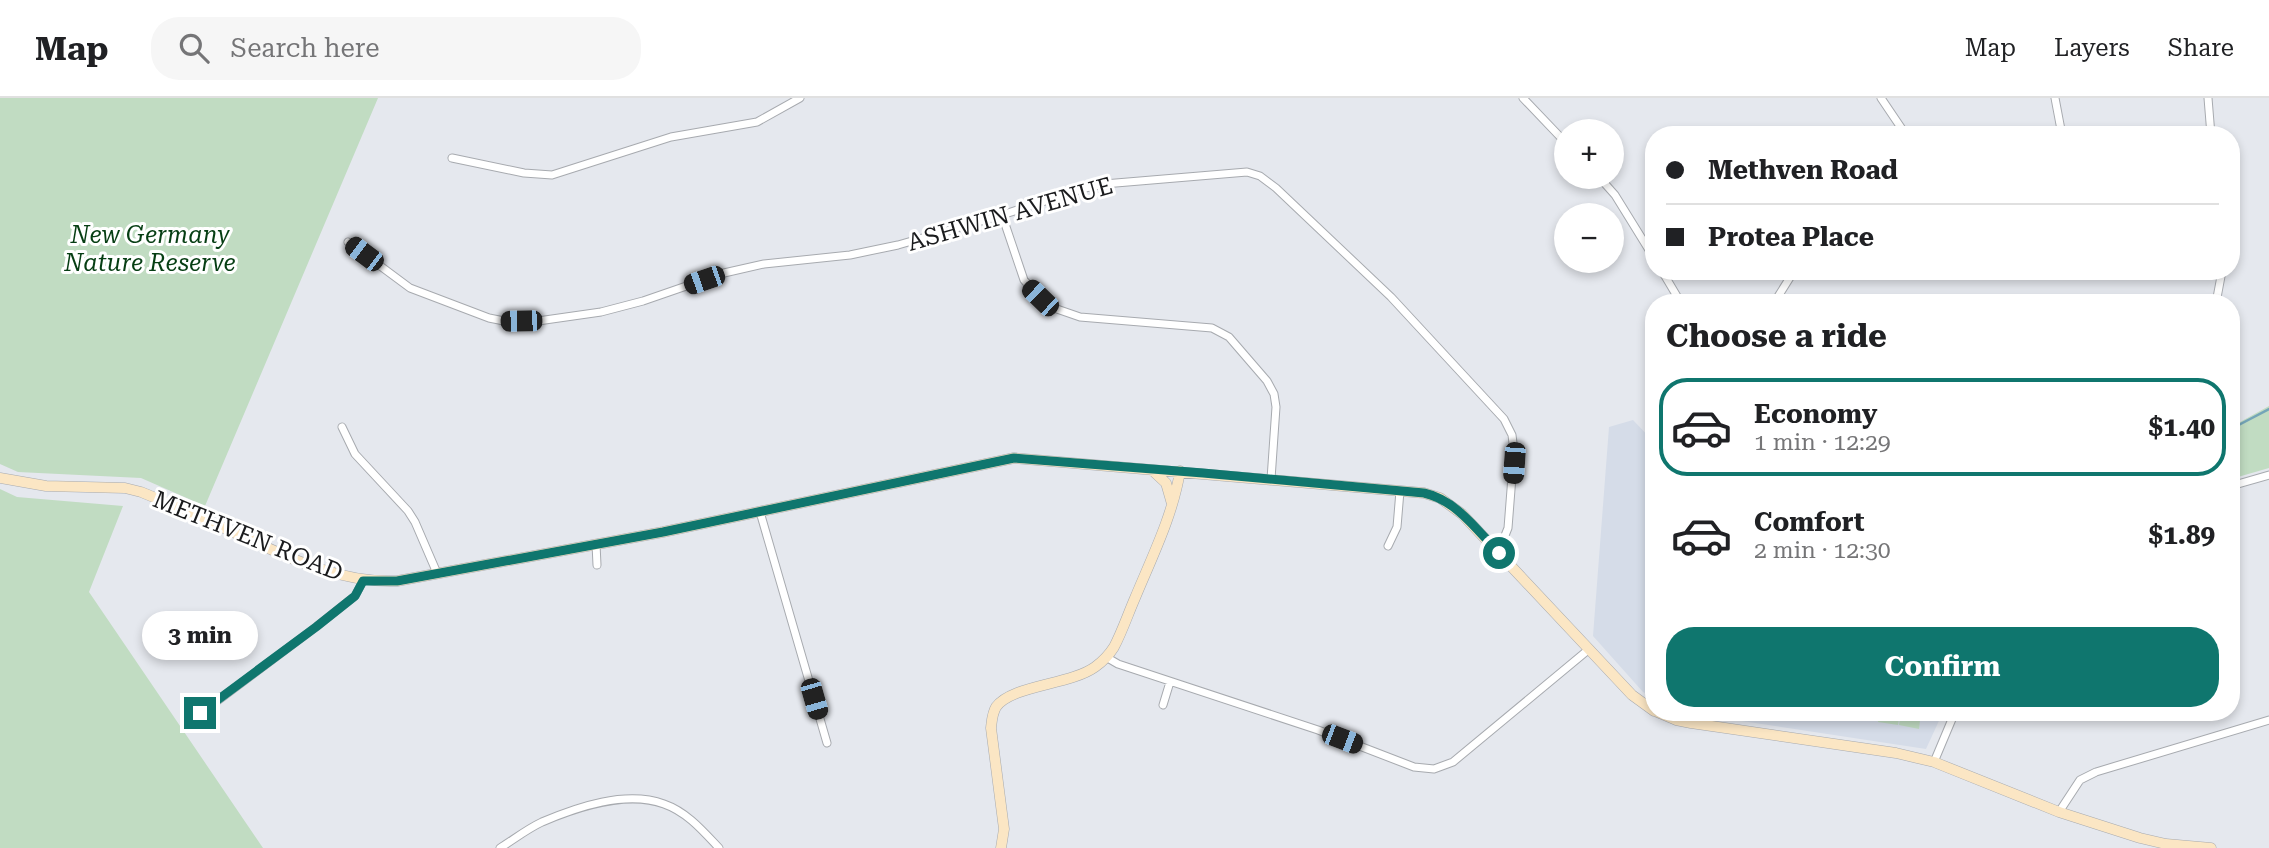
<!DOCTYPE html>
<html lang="en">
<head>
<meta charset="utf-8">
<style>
	body { margin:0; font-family:"Roboto Serif",serif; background:#f6f6f6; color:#202124; height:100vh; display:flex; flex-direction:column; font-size:26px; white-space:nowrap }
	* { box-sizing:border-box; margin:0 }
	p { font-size:23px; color:#757577 }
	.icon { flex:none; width:38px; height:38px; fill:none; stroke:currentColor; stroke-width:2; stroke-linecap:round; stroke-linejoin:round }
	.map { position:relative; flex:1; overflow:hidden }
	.sheet { position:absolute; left:1645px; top:196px; width:595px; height:427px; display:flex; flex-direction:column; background:#fff; border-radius:28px; box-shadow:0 4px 10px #0003 }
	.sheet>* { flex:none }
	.banner { position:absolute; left:1645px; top:28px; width:595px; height:154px; border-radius:28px; box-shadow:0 4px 10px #0003; display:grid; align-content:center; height:154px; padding:0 21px; background:#fff }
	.buttons { position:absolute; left:1554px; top:21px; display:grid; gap:14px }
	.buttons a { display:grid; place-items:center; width:70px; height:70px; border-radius:50%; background:#fff; box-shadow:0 4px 10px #0003; font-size:35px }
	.end { position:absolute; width:32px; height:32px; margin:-16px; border:9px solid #0f766e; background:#fff; box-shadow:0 0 0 4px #fff }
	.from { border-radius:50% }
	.bubble { position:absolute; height:49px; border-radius:24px; background:#fff; box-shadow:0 4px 10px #0003; font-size:23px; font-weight:700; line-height:49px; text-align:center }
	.car { position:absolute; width:21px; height:42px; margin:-21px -10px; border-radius:9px; box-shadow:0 0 5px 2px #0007; background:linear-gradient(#222 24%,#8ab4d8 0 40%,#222 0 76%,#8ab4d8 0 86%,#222 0) }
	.banner b { display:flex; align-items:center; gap:24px; height:66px; font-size:26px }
	.banner b+b { border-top:2px solid #e0e0e0 }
	.banner i { width:18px; height:18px; background:#202124 }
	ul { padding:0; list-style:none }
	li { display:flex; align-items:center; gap:21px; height:98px; margin:0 14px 10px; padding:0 7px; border:4px solid transparent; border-radius:28px }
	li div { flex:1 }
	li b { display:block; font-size:26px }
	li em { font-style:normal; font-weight:700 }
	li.active { border-color:#0f766e }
	li>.icon { width:63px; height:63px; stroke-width:1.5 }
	h2 { padding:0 21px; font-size:32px; line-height:84px }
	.action { display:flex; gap:14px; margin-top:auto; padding:14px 21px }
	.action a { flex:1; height:80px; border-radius:28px; background:#0f766e; color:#fff; font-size:28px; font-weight:700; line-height:80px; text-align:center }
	header { display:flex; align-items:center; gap:42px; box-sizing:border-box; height:98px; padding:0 35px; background:#fff; border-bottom:2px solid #e0e0e0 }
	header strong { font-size:33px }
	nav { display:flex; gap:38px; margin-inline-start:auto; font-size:24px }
	.search { width:490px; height:63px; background:#f6f6f6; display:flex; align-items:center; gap:18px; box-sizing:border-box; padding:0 24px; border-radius:28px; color:#757577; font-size:26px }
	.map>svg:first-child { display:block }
</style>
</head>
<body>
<header>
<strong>Map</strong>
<div class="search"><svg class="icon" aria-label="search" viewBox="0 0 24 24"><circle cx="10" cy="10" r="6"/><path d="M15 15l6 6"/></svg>Search here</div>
<nav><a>Map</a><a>Layers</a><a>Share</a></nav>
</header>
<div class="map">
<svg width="2269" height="750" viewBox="0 0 2269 750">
	<rect width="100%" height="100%" fill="#e5e8ee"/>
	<!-- built -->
	<path fill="#d5dce8" d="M1633,322L1654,344V600L1643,594L1593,538L1609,329Z
		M1682,614H1943L1926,651Z"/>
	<!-- green -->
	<path fill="#c1dcc2" d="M0,0H378L205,408L141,380L18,374L0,366Z
		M2269,308V370L2231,381V329Z
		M0,391L17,399L123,408L89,494L263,750H0Z
		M1880,614H1900L1898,627L1878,624Z
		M1901,614H1921L1919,631L1899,627Z"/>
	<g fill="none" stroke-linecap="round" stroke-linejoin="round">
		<!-- stream -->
		<path stroke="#74a5b8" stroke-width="2.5" d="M2231,331L2269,311"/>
		<defs>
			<path id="street" d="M1523,0L1566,45
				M1881,0L1906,37
				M2055,0L2062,37
				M2208,0L2211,37
				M452,60L524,75L552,77L671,39L757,24L800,0
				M1599,79L1615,97L1654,160
				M1002,117L1024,182L1040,200L1054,210L1080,219L1212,230L1229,239L1267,283L1274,296L1276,309L1271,381
				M348,144L410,190L489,220L504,223H538L601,214L643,203L724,175L764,166L850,157L898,147L1002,117L1085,90L1104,86L1247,74L1260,78L1276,90L1391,199L1504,321L1512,337L1514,353L1508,430L1498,455
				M1662,173L1681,205
				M1774,205L1794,173
				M2216,205L2222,173
				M342,329L355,356L408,413L415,424L437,475
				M2231,388L2269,377
				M760,414L827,645
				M596,446L597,467
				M1388,448L1397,429L1400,393
				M1106,559L1118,566L1318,632L1414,669L1434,671L1453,664L1588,552
				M1163,607L1170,584
				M200,616L316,529L355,498L363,483
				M1934,664L1955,614
				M2059,714L2080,682L2096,674L2269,622
				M500,750C513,742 527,731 542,724C577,709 626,692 664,706C687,714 703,733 719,750"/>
			<path id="secondary" d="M1152,372L1166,385L1172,406
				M0,380L46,388L125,390L141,394C176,408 210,424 244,439C293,462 342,485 397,483L663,434L1014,360L1424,395L1440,400L1462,416L1632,597L1654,613
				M1657,614L1676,622L1691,625L1896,655L1934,664L2059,714L2140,740L2166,746L2211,750
				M1001,750L1004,731L991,630C992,622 992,616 996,609C1012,587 1070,587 1095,569C1102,564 1109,557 1114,549C1122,534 1128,516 1135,500C1152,459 1173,417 1180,373"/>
		</defs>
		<!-- street casing -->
		<use href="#street" stroke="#a7aaaf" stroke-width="9"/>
		<!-- secondary casing -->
		<use href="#secondary" stroke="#a7aaaf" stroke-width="11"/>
		<!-- street -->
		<use href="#street" stroke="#fff" stroke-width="7"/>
		<!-- secondary -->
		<use href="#secondary" stroke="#fbe6c4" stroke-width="10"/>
	</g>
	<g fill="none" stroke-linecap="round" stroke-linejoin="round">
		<!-- route -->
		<path stroke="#0f766e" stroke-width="9" d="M200,615L316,529L355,498L363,483H397L663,434L1014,360L1203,375L1424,395C1456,402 1477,432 1499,455"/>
	</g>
	<g text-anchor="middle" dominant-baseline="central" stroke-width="6" stroke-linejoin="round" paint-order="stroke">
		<!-- street labels -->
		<g font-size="24" fill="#1a1b1d" stroke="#fff">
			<text transform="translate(1010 116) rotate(-16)">ASHWIN AVENUE</text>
			<text transform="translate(248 438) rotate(22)">METHVEN ROAD</text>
		</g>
		<!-- park labels -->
		<g font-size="24" font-style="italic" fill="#063e13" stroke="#fff">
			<text x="150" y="137">New Germany<tspan x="150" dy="28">Nature Reserve</tspan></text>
		</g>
	</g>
</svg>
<div class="buttons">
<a>+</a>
<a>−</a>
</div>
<i class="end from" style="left:1499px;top:455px"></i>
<i class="end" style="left:200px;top:615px"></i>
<div class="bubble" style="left:142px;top:513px;width:116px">3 min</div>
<i class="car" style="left:364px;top:156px;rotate:307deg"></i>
<i class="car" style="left:704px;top:182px;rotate:251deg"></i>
<i class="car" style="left:1040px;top:200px;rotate:314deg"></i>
<i class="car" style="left:521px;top:223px;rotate:269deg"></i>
<i class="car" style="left:1514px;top:365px;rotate:184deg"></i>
<i class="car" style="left:814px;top:601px;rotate:164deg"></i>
<i class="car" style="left:1342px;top:641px;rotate:111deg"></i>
<div class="banner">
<b><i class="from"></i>Methven Road</b>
<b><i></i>Protea Place</b>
</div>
<section class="sheet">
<h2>Choose a ride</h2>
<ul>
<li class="active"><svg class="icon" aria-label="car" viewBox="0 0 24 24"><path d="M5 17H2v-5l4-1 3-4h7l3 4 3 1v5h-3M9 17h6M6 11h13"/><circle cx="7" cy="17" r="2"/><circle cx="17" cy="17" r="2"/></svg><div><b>Economy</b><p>1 min · 12:29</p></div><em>$1.40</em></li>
<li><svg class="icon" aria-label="car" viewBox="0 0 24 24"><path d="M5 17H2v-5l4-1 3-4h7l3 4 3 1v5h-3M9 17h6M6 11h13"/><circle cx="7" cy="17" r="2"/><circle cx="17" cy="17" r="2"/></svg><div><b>Comfort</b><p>2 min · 12:30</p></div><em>$1.89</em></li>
</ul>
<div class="action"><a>Confirm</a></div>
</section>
</div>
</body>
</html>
